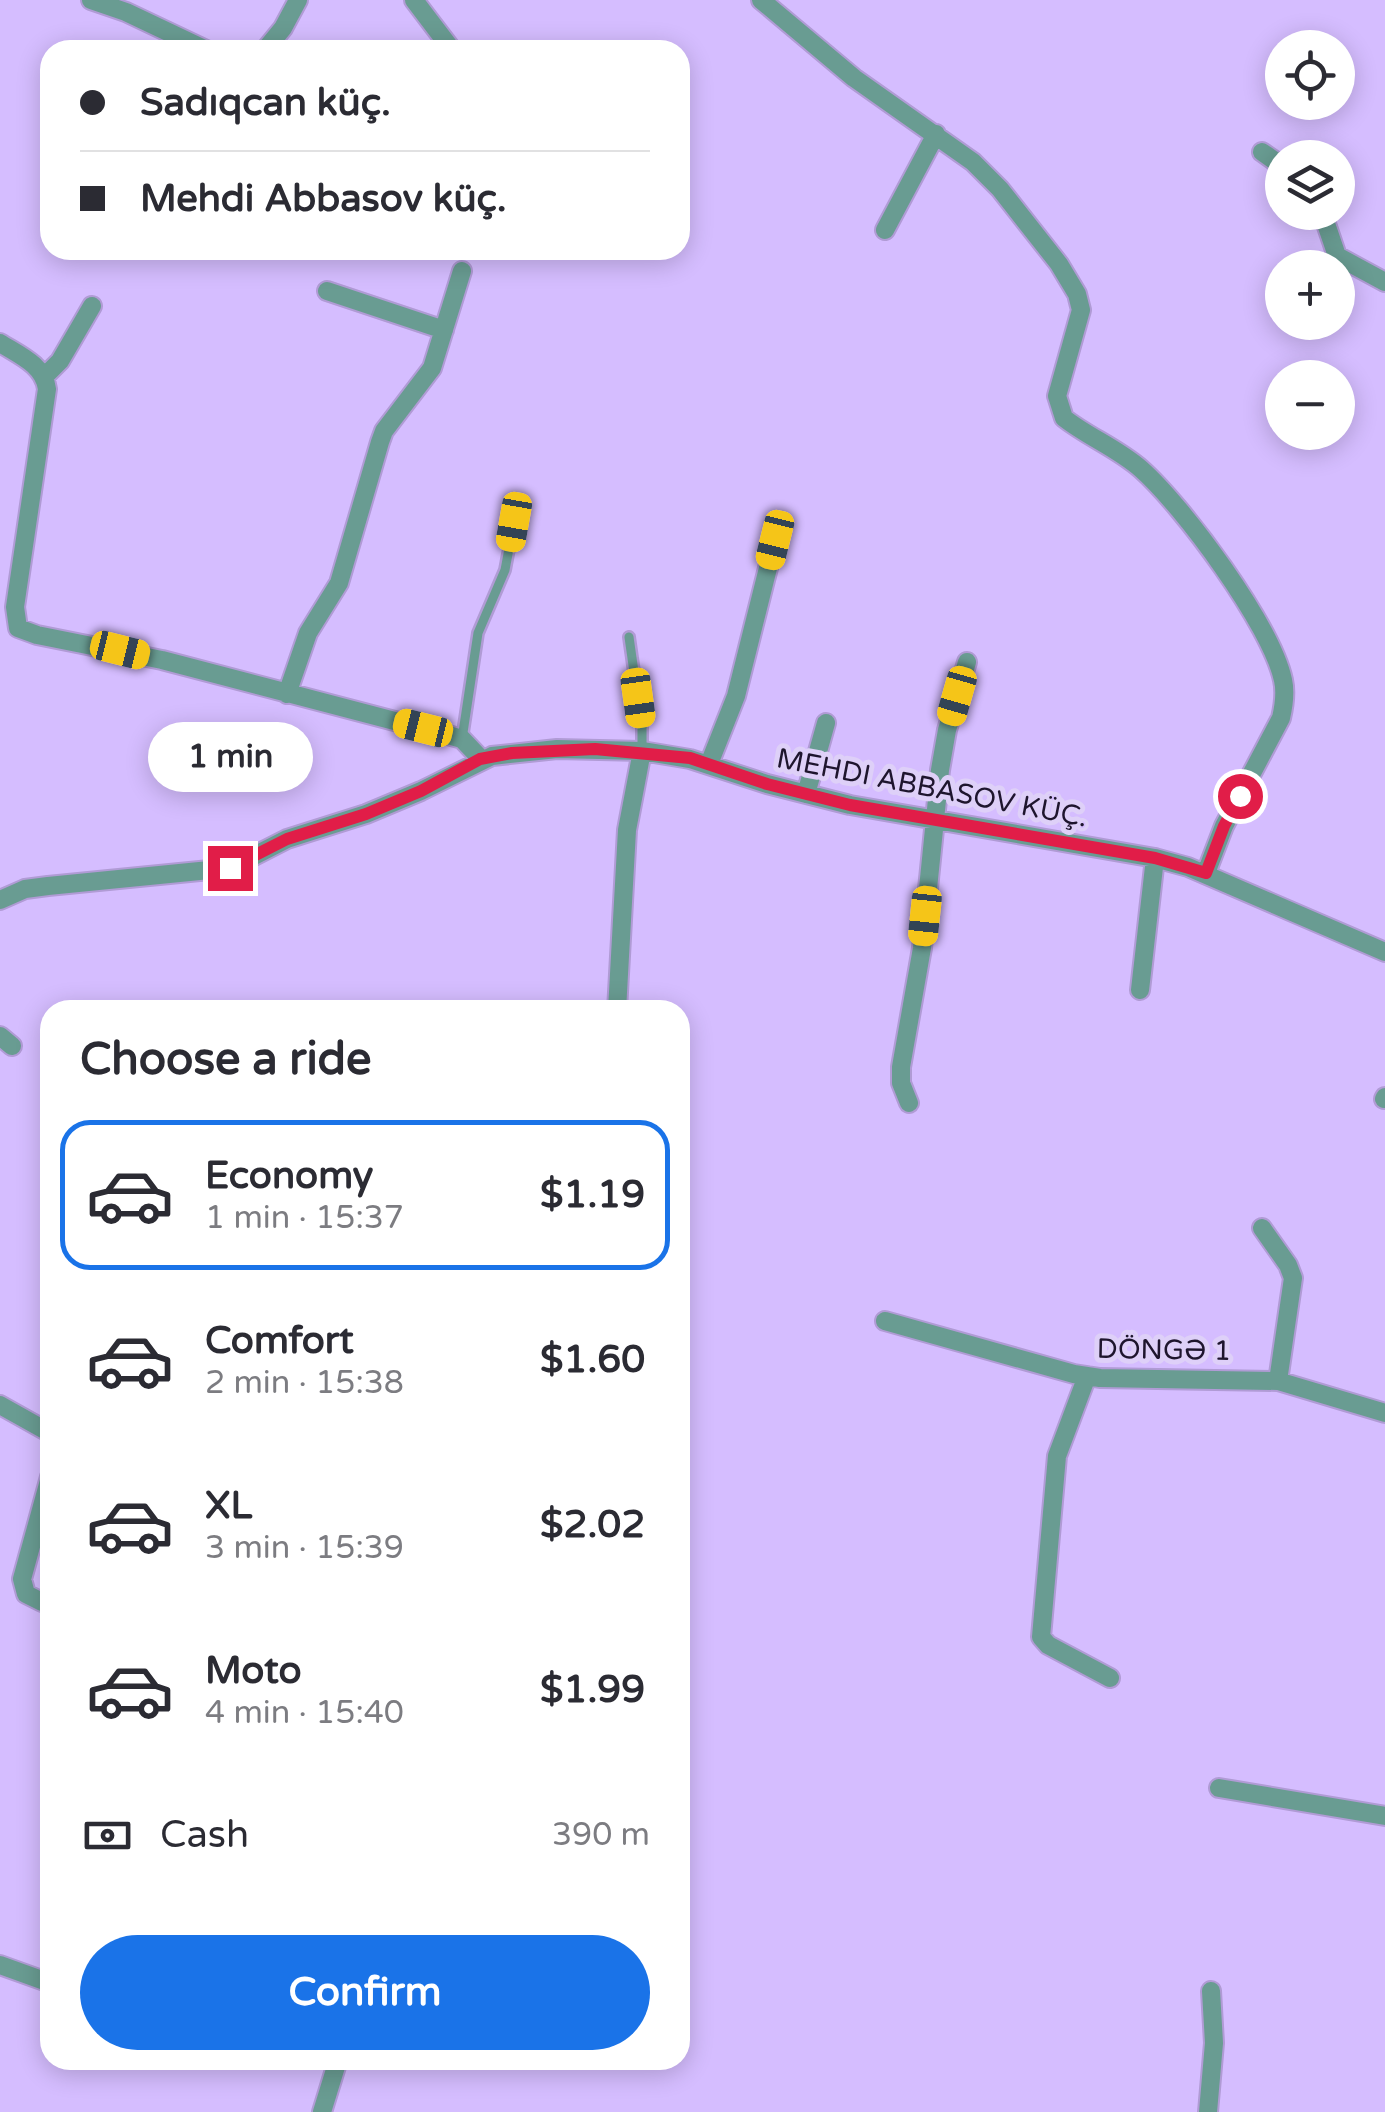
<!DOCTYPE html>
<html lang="en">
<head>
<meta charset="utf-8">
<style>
	body { margin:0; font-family:"Varela Round",sans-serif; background:#f7f7f7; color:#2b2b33; height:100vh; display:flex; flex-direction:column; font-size:38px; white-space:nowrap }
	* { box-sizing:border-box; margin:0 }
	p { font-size:32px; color:#7c7c81 }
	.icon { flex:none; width:55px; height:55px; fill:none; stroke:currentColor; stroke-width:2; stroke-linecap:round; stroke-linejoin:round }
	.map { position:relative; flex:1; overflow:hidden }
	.drawer { position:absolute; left:40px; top:1000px; width:650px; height:1070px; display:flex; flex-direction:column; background:#fff; border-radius:30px; box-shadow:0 5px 25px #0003 }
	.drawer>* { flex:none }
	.hud { position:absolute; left:40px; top:40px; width:650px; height:220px; border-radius:30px; box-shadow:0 5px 25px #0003; display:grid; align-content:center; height:220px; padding:0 40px; background:#fff }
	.buttons { position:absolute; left:1265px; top:30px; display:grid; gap:20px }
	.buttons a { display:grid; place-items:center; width:90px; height:90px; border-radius:50%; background:#fff; box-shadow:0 5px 25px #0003; font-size:50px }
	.end { position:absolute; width:45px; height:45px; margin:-22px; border:12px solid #e11d48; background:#fff; box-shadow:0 0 0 5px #fff }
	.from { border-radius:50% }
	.bubble { position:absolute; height:70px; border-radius:35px; background:#fff; box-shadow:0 5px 25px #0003; font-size:32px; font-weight:700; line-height:70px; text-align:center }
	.car { position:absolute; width:30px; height:60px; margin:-30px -15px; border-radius:12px; box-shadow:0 0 8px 2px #0007; background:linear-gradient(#f5c518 24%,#345 0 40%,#f5c518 0 76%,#345 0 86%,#f5c518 0) }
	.hud b { display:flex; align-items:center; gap:35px; height:95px; font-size:38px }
	.hud b+b { border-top:2px solid #e1e1e2 }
	.hud i { width:25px; height:25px; background:#2b2b33 }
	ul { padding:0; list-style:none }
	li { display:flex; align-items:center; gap:30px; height:150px; margin:0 20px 15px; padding:0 20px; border:5px solid transparent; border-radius:30px }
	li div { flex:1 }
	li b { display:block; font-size:38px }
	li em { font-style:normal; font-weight:700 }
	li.on { border-color:#1a73e8 }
	li>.icon { width:90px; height:90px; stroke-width:1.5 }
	h2 { padding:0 40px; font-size:45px; line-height:120px }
	.pay { display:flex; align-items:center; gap:25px; height:110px; padding:0 40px; font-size:38px }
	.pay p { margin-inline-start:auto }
	.button { display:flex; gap:20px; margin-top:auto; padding:20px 40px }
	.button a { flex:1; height:115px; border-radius:60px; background:#1a73e8; color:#fff; font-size:40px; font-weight:700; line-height:115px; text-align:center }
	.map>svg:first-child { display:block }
</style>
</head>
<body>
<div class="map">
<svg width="1385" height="2112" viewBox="0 0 1385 2112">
	<rect width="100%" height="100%" fill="#d5bdff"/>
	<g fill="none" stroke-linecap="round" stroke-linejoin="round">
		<defs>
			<path id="lane" d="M629,637L642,728V751
				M462,739L478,633L505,570L514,522"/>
			<path id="street" d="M91,0L126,12L206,50
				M414,0L452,50
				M761,0L854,78L973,162L1000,189L1059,264L1077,294L1081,310L1057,396L1064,418C1088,437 1117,448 1141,469C1183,506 1271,625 1283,680C1286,693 1284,705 1281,718L1224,826L1206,873
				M265,50L283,28L298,0
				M1262,152L1282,166
				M1322,212L1337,256L1385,282
				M885,230L936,134
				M327,291L444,330
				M0,343C19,355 44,365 47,389L15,607L18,628L37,635L162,660L448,735L462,739L481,759
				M45,376L60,361L92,306
				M287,694L308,633L339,583L380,442L384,431L432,368L462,271
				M709,764L736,696L775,540
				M806,794L826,723
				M0,900L25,889L48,886L230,868L287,839L366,814L421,791L492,756L557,749L642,751L690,759L767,784L850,805L1155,858L1188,867L1385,952
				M1140,990L1155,858
				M617,1010L627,830L642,751
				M0,1036L12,1046
				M1384,1099L1385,1097
				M909,1103L901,1083V1067L922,948L940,770L947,730L967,662
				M1262,1228L1288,1265L1293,1278L1278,1381
				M885,1321L1074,1374L1100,1378L1278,1381L1385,1413
				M1087,1376L1057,1456L1041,1637L1048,1645L1110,1678
				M0,1405L50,1433
				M42,1602L26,1594L22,1579L50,1477
				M1219,1788L1385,1816
				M0,1965L50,1983
				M322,2112L338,2060
				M1208,2112L1214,2043L1211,1991"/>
		</defs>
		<!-- lane casing -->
		<use href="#lane" stroke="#b09bd5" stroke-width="14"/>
		<!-- street casing -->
		<use href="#street" stroke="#b09bd5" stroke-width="22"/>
		<!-- lane -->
		<use href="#lane" stroke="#699c92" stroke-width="9"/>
		<!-- street -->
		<use href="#street" stroke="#699c92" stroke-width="18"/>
	</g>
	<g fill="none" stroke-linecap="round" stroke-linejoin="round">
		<!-- route -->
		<path stroke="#e11d48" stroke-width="12" d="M230,868L287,839L366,814L421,791L480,759L512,753L595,749L690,758L767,784L850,805L1155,858L1206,873L1224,826L1240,796"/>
	</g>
	<g text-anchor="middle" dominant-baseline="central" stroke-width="10" stroke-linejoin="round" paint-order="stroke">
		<!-- street labels -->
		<g font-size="28" fill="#1e152d" stroke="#ded0f8">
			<text transform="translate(932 788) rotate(11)">MEHDI ABBASOV KÜÇ.</text>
			<text transform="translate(1164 1350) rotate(1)">DÖNGƏ 1</text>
		</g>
	</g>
</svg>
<div class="buttons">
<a><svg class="icon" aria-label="locate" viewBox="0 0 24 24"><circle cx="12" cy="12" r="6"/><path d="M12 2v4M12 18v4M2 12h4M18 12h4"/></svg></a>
<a><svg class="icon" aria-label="layers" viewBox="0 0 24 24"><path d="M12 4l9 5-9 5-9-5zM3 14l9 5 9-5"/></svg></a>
<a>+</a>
<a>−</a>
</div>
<i class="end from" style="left:1240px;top:796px"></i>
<i class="end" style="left:230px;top:868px"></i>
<div class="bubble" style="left:148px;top:722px;width:165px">1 min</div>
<i class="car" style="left:514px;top:522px;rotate:190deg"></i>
<i class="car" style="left:775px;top:540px;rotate:194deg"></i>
<i class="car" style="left:120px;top:650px;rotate:104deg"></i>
<i class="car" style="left:957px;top:696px;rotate:196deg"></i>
<i class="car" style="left:638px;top:698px;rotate:172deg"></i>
<i class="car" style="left:423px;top:728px;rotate:284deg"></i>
<i class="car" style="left:925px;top:916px;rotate:186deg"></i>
<div class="hud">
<b><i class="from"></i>Sadıqcan küç.</b>
<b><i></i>Mehdi Abbasov küç.</b>
</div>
<section class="drawer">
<h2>Choose a ride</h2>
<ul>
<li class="on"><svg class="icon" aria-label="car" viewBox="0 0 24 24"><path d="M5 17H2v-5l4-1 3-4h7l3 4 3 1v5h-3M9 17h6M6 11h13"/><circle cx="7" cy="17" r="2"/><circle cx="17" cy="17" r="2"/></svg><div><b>Economy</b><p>1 min · 15:37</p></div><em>$1.19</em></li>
<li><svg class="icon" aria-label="car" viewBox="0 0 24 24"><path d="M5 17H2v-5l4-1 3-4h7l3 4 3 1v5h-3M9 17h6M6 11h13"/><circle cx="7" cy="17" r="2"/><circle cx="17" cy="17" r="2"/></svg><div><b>Comfort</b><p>2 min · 15:38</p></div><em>$1.60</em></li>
<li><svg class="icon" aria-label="car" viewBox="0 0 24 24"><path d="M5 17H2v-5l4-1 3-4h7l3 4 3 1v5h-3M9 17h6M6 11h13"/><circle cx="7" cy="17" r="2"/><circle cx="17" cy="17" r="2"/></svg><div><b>XL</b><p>3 min · 15:39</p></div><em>$2.02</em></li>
<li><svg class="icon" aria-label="car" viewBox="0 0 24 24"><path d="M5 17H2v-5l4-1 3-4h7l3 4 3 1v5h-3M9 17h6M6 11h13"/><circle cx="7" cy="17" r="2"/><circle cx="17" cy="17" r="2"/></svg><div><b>Moto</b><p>4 min · 15:40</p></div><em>$1.99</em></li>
</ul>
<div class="pay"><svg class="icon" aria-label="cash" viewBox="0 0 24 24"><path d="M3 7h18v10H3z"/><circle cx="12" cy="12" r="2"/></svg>Cash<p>390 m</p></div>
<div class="button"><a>Confirm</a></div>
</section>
</div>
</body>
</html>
